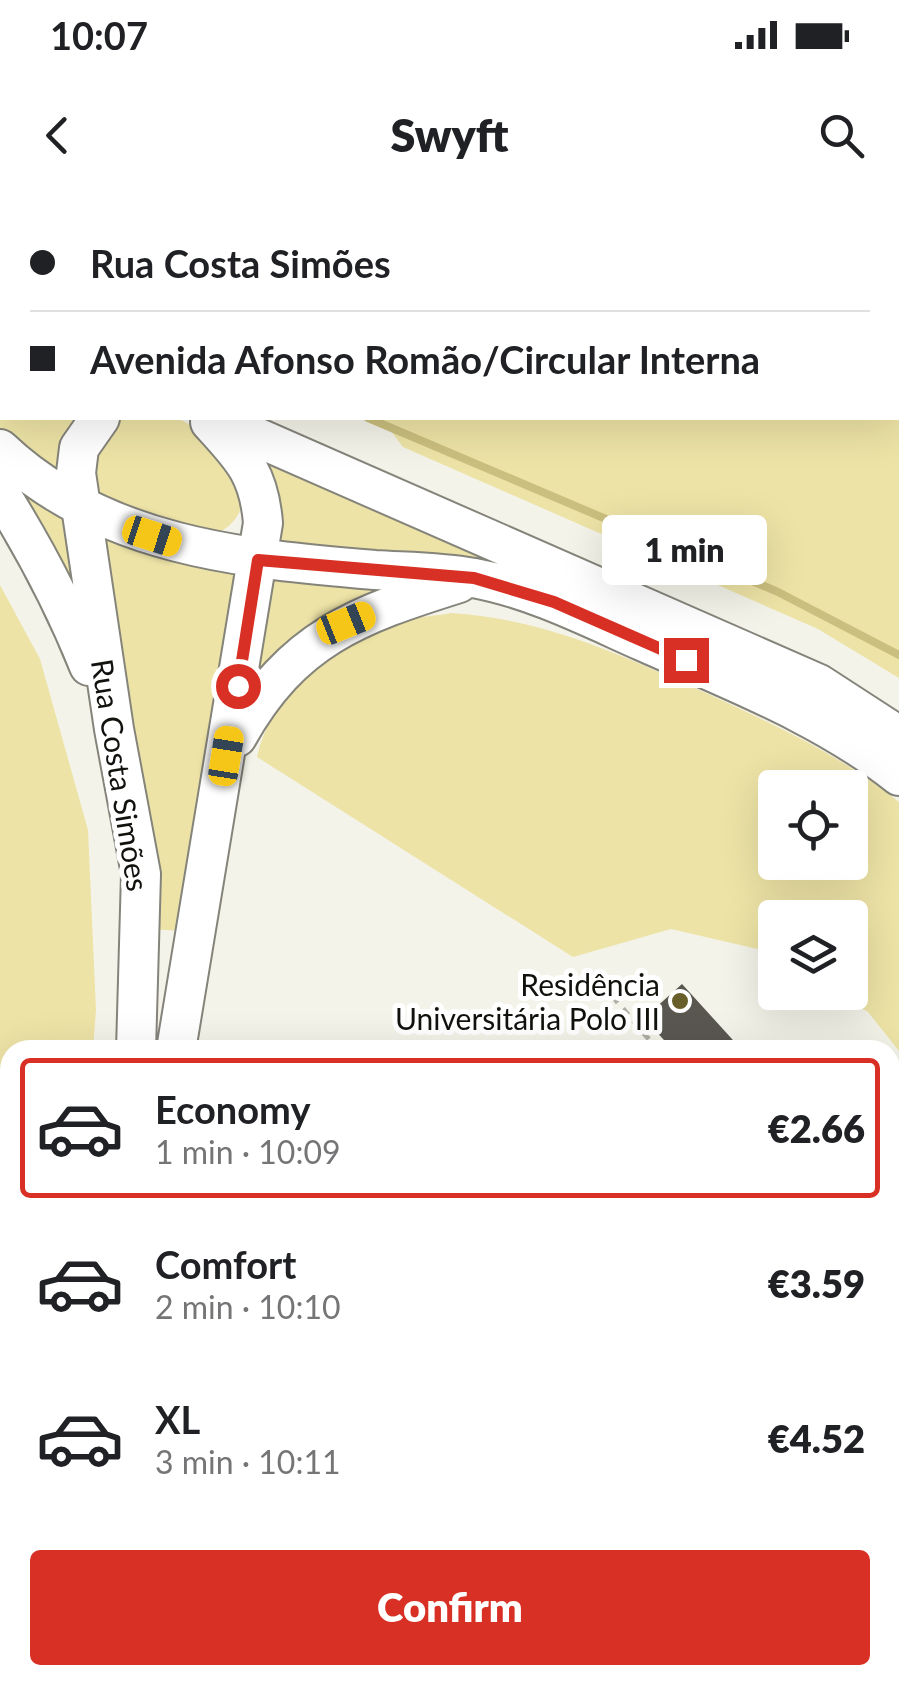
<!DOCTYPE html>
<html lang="en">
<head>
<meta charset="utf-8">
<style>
	body { margin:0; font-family:Lato,sans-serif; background:#f2f2f2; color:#202124; height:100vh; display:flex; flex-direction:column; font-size:38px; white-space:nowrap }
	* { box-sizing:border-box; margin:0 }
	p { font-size:32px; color:#757577 }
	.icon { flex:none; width:55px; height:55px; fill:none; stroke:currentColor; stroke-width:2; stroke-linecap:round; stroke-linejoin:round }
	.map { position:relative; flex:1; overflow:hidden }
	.drawer { position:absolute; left:0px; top:840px; width:900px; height:645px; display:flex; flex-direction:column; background:#fff; border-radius:30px 30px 0 0; box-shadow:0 10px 40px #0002 }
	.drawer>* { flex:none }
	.guide { position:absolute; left:0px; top:0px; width:900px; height:220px; box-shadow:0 10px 40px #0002; display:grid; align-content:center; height:220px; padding:0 30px; background:#fff }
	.fabs { position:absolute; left:758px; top:570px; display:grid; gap:20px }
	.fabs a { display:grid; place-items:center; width:110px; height:110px; border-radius:10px; background:#fff; box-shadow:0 10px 40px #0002; font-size:50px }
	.end { position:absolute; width:45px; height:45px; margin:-22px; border:12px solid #d93025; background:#fff; box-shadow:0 0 0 5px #fff }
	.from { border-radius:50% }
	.bubble { position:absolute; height:70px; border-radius:10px; background:#fff; box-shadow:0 10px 40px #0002; font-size:32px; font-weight:800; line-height:70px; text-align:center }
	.car { position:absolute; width:30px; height:60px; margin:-30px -15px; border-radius:12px; box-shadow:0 0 8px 2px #0007; background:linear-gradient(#f5c518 24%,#345 0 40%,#f5c518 0 76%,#345 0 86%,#f5c518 0) }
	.guide b { display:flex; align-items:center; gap:35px; height:95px; font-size:38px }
	.guide b+b { border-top:2px solid #e0e0e0 }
	.guide i { width:25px; height:25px; background:#202124 }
	ul { padding:18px 0 0; list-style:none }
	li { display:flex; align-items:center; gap:30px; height:140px; margin:0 20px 15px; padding:0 10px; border:5px solid transparent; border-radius:10px }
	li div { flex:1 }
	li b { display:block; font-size:38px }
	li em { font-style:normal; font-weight:800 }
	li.on { border-color:#d93025 }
	li>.icon { width:90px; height:90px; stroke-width:1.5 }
	.button { display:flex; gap:20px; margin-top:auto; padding:20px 30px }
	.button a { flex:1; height:115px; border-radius:10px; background:#d93025; color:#fff; font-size:40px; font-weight:800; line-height:115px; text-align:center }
	.status { display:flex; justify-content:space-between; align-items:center; height:70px; padding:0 50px; background:#fff; direction:ltr }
	.status svg { height:28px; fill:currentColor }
	header { display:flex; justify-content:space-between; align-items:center; height:130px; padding:0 30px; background:#fff; font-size:45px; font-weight:800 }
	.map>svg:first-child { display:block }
</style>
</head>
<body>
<div class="status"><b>10:07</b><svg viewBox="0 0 49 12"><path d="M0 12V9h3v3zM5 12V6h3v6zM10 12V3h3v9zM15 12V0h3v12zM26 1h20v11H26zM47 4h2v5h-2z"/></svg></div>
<header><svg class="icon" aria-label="back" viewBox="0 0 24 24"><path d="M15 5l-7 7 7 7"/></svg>Swyft<svg class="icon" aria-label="search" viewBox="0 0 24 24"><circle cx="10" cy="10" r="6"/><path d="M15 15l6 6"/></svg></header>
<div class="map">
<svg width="899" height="1485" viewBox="0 0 899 1485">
	<rect width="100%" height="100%" fill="#f4f3e9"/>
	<!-- green -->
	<path fill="#ede3a6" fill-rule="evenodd" d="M219,0H899V478L818,429L403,247L381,218H898V2Z
		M0,139L2,218H77L64,246L62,278L15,245L0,229Z
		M118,218C135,218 164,212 179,219C197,226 231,261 239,278C253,306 230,337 200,336C178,335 123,306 100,296L92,277L98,235Z
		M254,248L798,489L511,370L274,346Z
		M14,278L66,310L83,400L72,388Z
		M87,321L244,367L181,731L151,729Z
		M271,371L386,381L392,391L273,466H255Z
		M0,385L40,459L88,630L96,810L93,850H10V1475H29V1485H0Z
		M451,413C546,419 621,455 706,493C773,524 841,555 899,602V851L868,812L837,793L850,792V718H775V753L671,729L573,757L257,557C271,495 324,448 382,426C403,418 429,417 451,413ZM775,588H850V662H775Z
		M634,1475H725L746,1485H629Z"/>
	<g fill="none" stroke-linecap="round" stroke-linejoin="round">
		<!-- stream -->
		<path stroke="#cabf7e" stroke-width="8" d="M0,45L2,46
			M368,218L778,392L899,455"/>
	</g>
	<!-- building -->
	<path fill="#595750" d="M682,784L742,850H673L644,818Z
		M890,1012L899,1022V1097L890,1088Z
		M890,1130L899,1140V1269L890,1277Z
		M476,1475H559L554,1485H496Z
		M854,1475H881L899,1485H848Z"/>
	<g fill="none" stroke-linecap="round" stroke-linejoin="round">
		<defs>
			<path id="primary" d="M0,126L2,127
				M100,218L79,248L76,273L114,529L141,674L136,850
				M213,218L819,484L899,536
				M0,249C102,346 243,359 375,370C408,372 442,372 474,378C533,389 590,418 644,442C731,481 824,516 899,576
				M0,293C35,349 65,406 89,466
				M237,537C292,438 357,415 459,383
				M176,850L263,323C259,273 242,257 210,222
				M54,1485L55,1475
				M83,1485V1475"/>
		</defs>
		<!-- primary casing -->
		<use href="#primary" stroke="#85847b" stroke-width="42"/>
		<!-- path -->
		<path stroke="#afafa7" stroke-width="5" stroke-dasharray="8 8" stroke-linecap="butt" d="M592,772L658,850
			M890,1122L899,1132
			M398,1475L419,1485
			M665,1475L668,1485
			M759,1475L780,1485
			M568,1485L573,1475
			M617,1485L622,1475"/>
		<!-- primary -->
		<use href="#primary" stroke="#fff" stroke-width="38"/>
	</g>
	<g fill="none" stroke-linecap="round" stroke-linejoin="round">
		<!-- route -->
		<path stroke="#d93025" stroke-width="12" d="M238,486L258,360L474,378L554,402L686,460"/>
	</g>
	<!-- markers -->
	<circle fill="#675e2a" stroke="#fff" stroke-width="4" cx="680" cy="801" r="10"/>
	<g text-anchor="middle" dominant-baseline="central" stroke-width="10" stroke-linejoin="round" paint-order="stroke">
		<!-- street labels -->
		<g font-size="30" fill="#11110e" stroke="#fff">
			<text transform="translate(121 575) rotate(81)">Rua Costa Simões</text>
		</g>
		<!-- poi labels -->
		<g font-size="30" fill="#11110e" stroke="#fff" text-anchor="end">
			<text x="660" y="784">Residência<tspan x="660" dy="34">Universitária Polo III</tspan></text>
		</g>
	</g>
</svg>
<div class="fabs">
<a><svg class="icon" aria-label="locate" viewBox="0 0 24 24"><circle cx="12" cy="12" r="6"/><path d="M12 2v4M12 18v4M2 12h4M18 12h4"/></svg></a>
<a><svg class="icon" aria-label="layers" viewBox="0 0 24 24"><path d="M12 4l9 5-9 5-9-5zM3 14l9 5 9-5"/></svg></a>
</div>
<i class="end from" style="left:238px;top:486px"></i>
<i class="end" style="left:686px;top:460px"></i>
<div class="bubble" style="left:602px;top:315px;width:165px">1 min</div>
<i class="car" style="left:152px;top:336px;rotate:108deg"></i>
<i class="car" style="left:346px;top:423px;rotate:68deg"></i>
<i class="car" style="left:226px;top:556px;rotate:9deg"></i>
<div class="guide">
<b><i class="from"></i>Rua Costa Simões</b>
<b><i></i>Avenida Afonso Romão/Circular Interna</b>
</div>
<section class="drawer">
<ul>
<li class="on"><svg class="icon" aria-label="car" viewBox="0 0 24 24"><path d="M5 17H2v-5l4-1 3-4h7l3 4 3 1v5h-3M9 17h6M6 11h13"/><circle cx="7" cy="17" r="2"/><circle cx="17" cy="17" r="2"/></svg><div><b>Economy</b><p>1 min · 10:09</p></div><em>€2.66</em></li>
<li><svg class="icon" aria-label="car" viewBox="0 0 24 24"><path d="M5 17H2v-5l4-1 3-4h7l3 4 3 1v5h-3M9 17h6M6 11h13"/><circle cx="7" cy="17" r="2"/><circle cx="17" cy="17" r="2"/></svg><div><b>Comfort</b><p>2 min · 10:10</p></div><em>€3.59</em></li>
<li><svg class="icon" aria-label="car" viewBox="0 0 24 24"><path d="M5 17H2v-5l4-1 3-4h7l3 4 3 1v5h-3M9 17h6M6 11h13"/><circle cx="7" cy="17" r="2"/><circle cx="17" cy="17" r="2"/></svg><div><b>XL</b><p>3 min · 10:11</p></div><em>€4.52</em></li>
</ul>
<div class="button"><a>Confirm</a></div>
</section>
</div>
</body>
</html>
